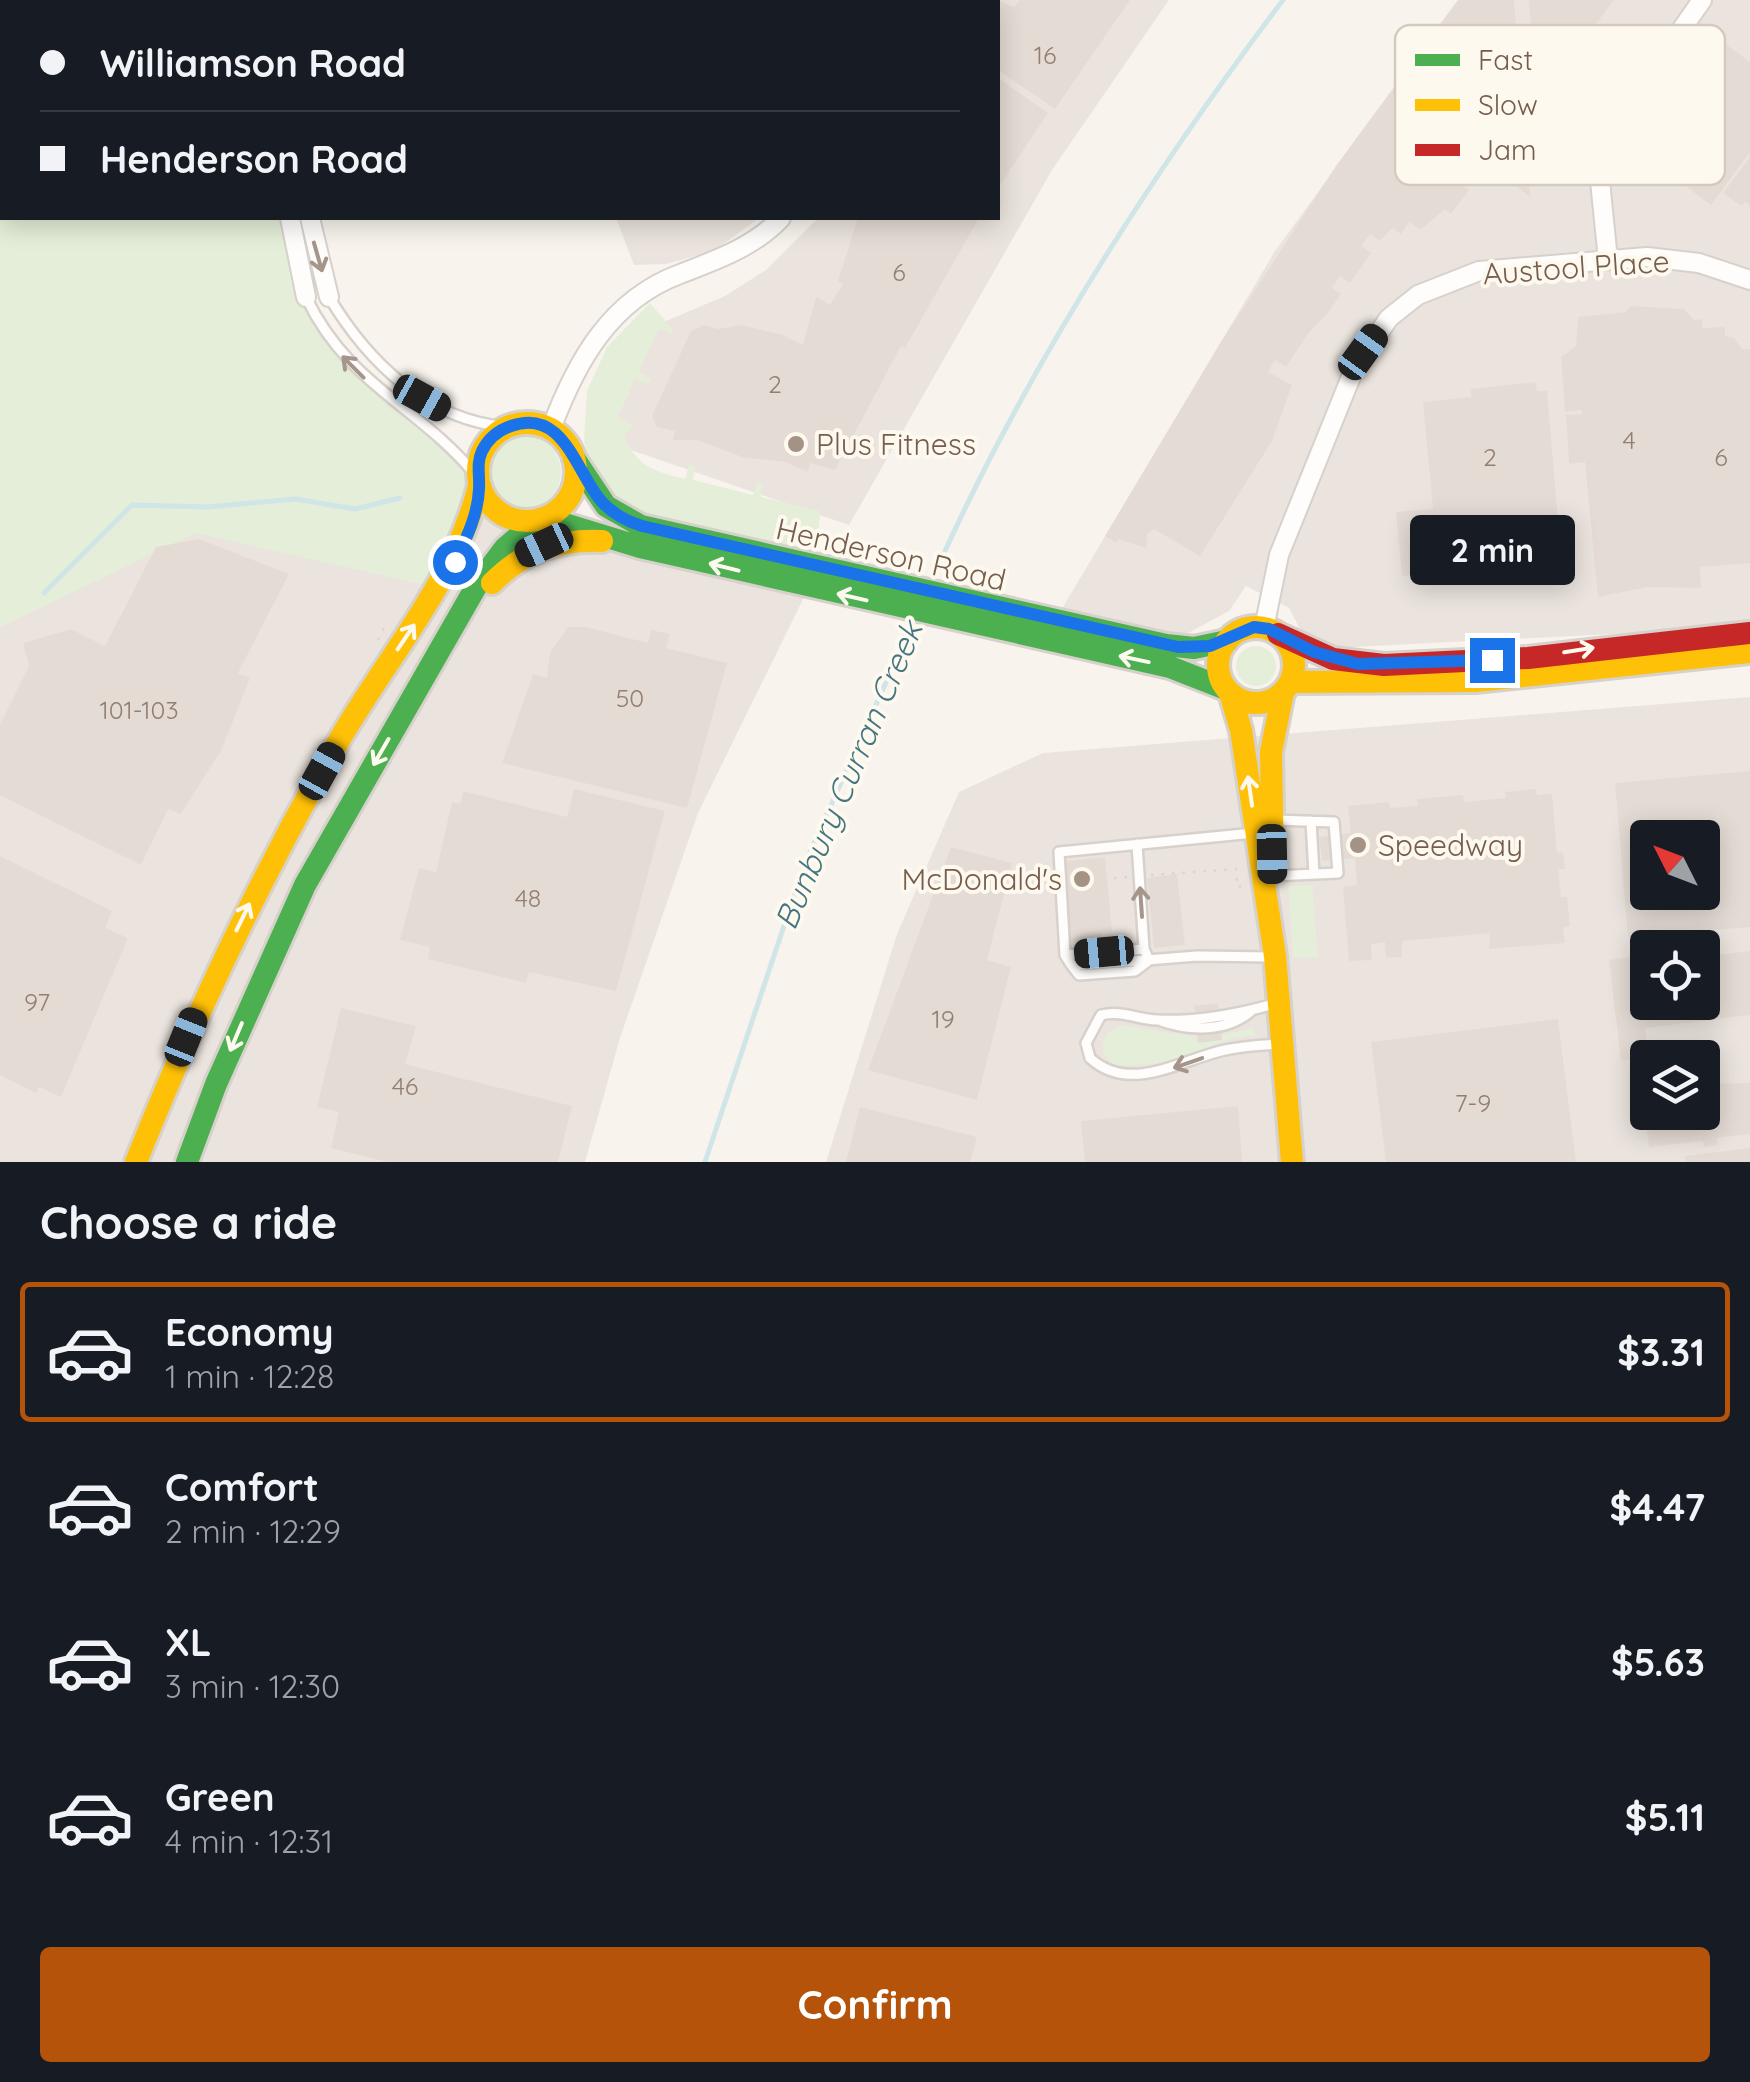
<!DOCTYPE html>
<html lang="en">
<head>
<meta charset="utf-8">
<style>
	body { margin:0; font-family:Quicksand,sans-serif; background:#242831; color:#f1f3f6; height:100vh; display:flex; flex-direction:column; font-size:38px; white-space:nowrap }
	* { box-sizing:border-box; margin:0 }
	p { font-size:32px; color:#9ea1a6 }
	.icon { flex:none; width:55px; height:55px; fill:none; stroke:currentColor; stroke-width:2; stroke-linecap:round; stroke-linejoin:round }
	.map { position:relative; height:1162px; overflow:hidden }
	.panel { display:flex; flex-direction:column; background:#171b24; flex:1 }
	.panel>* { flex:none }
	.hud { position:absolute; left:0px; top:0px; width:1000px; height:220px; box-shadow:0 5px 25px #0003; display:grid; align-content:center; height:220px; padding:0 40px; background:#171b24 }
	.needle { width:65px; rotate:312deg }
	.fabs { position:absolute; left:1630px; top:820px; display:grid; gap:20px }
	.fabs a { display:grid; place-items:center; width:90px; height:90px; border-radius:10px; background:#171b24; box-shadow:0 5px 25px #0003; font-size:50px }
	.end { position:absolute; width:45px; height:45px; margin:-22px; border:12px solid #1a73e8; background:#fff; box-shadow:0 0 0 5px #fff }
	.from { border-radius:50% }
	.bubble { position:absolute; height:70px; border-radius:10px; background:#171b24; box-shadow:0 5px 25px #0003; font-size:32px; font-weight:800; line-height:70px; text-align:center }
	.car { position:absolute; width:30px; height:60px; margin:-30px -15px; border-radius:12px; box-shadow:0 0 8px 2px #0007; background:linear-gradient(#222 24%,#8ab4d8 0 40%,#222 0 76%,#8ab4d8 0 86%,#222 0) }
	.hud b { display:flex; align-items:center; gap:35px; height:95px; font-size:38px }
	.hud b+b { border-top:2px solid #363941 }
	.hud i { width:25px; height:25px; background:#f1f3f6 }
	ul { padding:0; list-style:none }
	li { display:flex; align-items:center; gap:30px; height:140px; margin:0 20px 15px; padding:0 20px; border:5px solid transparent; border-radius:10px }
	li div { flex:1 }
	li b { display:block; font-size:38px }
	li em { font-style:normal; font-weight:800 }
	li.active { border-color:#b45309 }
	li>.icon { width:90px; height:90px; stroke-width:1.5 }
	h2 { padding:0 40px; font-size:45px; line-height:120px }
	.primary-button { display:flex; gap:20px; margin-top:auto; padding:20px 40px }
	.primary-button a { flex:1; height:115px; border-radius:10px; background:#b45309; color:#fff; font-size:40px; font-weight:800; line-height:115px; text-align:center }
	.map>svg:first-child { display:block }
</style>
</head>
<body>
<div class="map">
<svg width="1750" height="1162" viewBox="0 0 1750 1162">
	<rect width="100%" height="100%" fill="#f8f4ed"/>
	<!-- industrial -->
	<path fill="#ebe4de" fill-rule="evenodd" d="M957,0H1169L1052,170L849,525L587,435L652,327L725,296L766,270L818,218H998V2Z
		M1458,0H1750V627L1333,648L1302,633L1289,608L1246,586L1229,611L1166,645L1054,622L1275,251Z
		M616,218H759L714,251L666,264L634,265Z
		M479,486L491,508L515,523L536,521L809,587L698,813L620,1038L585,1162H0V627L196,532L439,588Z
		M1750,697V1162H826L897,934L959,792L1043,753ZM1648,838H1702V892H1648ZM1648,948H1702V1002H1648ZM1648,1058H1702V1112H1648Z"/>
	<!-- green -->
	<path fill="#e4eed8" d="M0,0H384L2,2V218H290L296,259L320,324L394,403L478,478L439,588L196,533L0,627Z
		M650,303L673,330L671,334L660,329L656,334L639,372L651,379L648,385L635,379L618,417L633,426L624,436C637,467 654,471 685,479L689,465L695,466L693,480L753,495L757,482L763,483L761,497L820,511L817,557L638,515L610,497L594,472L584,442L587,391L607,347Z
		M489 472a36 36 0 1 1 72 0a36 36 0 1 1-72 0Z
		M1236 666a20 20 0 1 1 40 0a20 20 0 1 1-40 0Z
		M1312,885L1318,957L1293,958L1288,886Z
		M1123,1025L1197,1037L1198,1042L1221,1040V1035L1254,1028L1255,1036L1231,1038L1169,1063L1118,1066C1102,1058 1099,1047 1108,1032Z"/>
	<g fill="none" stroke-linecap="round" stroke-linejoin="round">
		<!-- stream -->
		<path stroke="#cfe5e7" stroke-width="5" d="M931,582C1022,375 1147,180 1283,0
			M44,593L132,505L208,507L295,499L355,509L400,498
			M705,1162L805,863L914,620"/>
	</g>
	<!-- building -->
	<path fill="#e4dcd4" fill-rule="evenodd" d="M998,0L1014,7L1020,0H1130L1055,109L998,70Z
		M1458,0H1514L1520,79L1512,91L1522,100L1501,128L1526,147L1530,197L1477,155L1468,166L1474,170L1462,185L1469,190L1451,214L1445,209L1420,230L1409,222L1401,234L1392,228L1380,241L1370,234L1361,246L1371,253L1350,283L1340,276L1332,288L1341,294L1328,313L1307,335L1286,367L1275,360L1268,372L1292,385L1272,441L1200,556L1154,529L1147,534L1146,548L1118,539L1116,543L1105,536L1221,342L1336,166Z
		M1529,0H1614L1587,36L1601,46L1557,105L1547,96L1549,70L1535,72Z
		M1727,45L1750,62V152L1711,205L1680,182L1683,179L1665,166L1668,161L1653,150L1650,153L1644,140L1660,120L1664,123L1674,110L1678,112L1700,83L1691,77L1700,64L1709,71Z
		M998,78L1048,113L998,188Z
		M1750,157V205L1745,202L1741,206L1723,193Z
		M858,218H979L905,348L901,346L835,470L810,463L808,472L786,462L742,457L697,440H673L675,431L657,427L652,416L691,331L703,325L718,329L741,325L783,335L803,345L816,297L830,305L843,284L838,281Z
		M1631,306L1684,309L1694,320L1702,319L1703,328L1725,327V336L1734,338L1742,349H1750V563L1700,567L1701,588L1647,587L1598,597L1585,462L1569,464L1566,415L1582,414V410L1565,412L1561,357L1576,346L1578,317L1626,312Z
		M1535,382L1537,391H1547L1560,544L1521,547L1523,564L1402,576L1396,512L1433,509L1423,402L1471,397V389Z
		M199,539L289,574L238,673L250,678L222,749L181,814L168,809L141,865L0,795V725L29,666L23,643L71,629L105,646L156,547Z
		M568,627H586L648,643L651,630L670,634L666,648L727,663L687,808L502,763L533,674L547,678L550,652Z
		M1750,771V927L1628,937L1615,783ZM1648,838H1702V892H1648Z
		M574,789L665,811L616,991L529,972L526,983L428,959L430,947L400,940L419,868L436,872L452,802L460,804L463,791L567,817Z
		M1536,789L1537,795L1552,794L1557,853L1563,852L1565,869H1558L1561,897H1567L1570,926L1563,928L1565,943L1489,949L1490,933L1402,941V957L1386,958L1385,942L1371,944L1372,960L1349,961L1343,887L1357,885L1355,858L1322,861L1319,837L1351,833L1348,806L1389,802L1390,808L1418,806L1417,799L1463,795L1464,802L1506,798L1505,792Z
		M951,847L1012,863L987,960L1011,967L977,1100L868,1070Z
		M0,856L112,911L105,928L128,938L61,1097L39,1087L36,1093L0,1075Z
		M1105,857L1112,931L1101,932V939L1071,942L1064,861Z
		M1177,874L1185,945L1154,948L1147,878Z
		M1750,951V1015L1645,1028L1648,1058L1621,1061L1609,960L1635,956L1636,965L1648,963V1002H1702V957Z
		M1218,1003L1222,1040L1198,1043L1194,1006Z
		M341,1008L416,1026L405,1064L572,1106L558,1162H387L331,1148L339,1112L317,1107Z
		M1558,1019L1576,1162H1386L1371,1042Z
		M1648,1070V1112H1702V1088L1708,1084L1750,1083V1134L1717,1138L1718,1145L1704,1147L1703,1141L1649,1147L1640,1071Z
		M1238,1106L1242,1162H1085L1081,1121Z
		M860,1107L977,1137L970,1162H846Z
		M1750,1148V1162H1685V1156Z"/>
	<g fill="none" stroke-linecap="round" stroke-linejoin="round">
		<defs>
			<path id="lane" d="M306,297C348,386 420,406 478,478
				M329,297C368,362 428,421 508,427
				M1311,821L1314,874
				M1254,833L1059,852L1065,955L1072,966L1197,956L1273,957
				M1137,844L1144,949L1149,960
				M1273,876L1338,873L1334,822L1275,820
				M1065,955L1144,949
				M1072,966L1079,975L1135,971L1147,962
				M1277,1003C1240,1014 1195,1022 1157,1020C1136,1019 1122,1010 1101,1015L1086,1043L1090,1058C1130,1095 1182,1059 1225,1050C1243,1046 1262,1045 1280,1044
				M1161,1021C1190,1031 1226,1032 1250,1012"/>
			<path id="street" d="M384,2L385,0
				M419,2L420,0
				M921,2L923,0
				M290,218L306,297
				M310,218L329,297
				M1608,260L1600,181L1610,132L1702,0
				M551,429C576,362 610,300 680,274C716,260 754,247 781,218
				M1264,628L1279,555L1355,367L1389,318L1418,295L1479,271L1647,257L1699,263L1750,280"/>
			<path id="fast" d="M574,458L606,506L641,526L1166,645L1194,648L1227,641
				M545,518L640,547L1170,667L1226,689
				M187,1162L216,1084L305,885L477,585L505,548L536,521"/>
			<path id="slow" d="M478 472a49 49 0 1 1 98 0a49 49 0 1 1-98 0Z
				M492,583C524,551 557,539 602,541
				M1218 665a38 38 0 1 1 76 0a38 38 0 1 1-76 0Z
				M1290,682L1475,681L1750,652
				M1230,693L1241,730L1275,956L1292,1162
				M1273,867L1271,752L1283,692
				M136,1162C194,1017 259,880 337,744C386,658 454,584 479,486"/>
			<path id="jam" d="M1278,634L1333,659L1384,665L1528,658L1750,633"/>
		</defs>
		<!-- lane casing -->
		<use href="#lane" stroke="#d7d1cb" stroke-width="14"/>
		<!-- street casing -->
		<use href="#street" stroke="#d7d1cb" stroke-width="22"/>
		<!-- fast casing -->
		<use href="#fast" stroke="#d7d1cb" stroke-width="28"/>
		<!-- slow casing -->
		<use href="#slow" stroke="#d7d1cb" stroke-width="28"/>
		<!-- jam casing -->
		<use href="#jam" stroke="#d7d1cb" stroke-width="28"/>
		<!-- path -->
		<path stroke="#dad4d0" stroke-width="2.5" stroke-dasharray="2.5 8" stroke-linecap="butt" d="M378,640L384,628
			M1151,875L1236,869L1237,887L1242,886
			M1114,878L1128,877"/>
		<!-- lane -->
		<use href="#lane" stroke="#fefdfc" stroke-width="9"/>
		<!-- street -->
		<use href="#street" stroke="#fefdfc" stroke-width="18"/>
		<!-- fast -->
		<use href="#fast" stroke="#4caf50" stroke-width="22"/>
		<!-- slow -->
		<use href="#slow" stroke="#ffc107" stroke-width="22"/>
		<!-- jam -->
		<use href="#jam" stroke="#c62828" stroke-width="22"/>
	</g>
	<!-- one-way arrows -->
	<defs><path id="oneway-shaft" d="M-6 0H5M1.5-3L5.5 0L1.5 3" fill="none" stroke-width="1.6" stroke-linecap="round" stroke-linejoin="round" transform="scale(2.5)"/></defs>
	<g stroke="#a6958a">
		<use href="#oneway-shaft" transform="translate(318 257) rotate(74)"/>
		<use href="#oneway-shaft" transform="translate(353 367) rotate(-135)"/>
		<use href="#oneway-shaft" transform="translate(1141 902) rotate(-94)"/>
		<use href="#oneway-shaft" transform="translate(1188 1063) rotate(161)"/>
	</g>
	<g stroke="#fef9ef">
		<use href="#oneway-shaft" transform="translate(724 567) rotate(-166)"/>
		<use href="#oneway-shaft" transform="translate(852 597) rotate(-167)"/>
		<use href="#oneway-shaft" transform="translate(406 637) rotate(-56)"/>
		<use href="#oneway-shaft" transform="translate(1579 650) rotate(-9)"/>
		<use href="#oneway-shaft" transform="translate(1134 659) rotate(-168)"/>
		<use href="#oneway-shaft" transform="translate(381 752) rotate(120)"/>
		<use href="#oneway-shaft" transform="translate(1250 791) rotate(-98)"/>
		<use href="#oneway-shaft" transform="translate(243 917) rotate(-64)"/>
		<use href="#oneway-shaft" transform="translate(236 1037) rotate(113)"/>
	</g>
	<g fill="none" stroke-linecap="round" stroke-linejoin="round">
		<!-- route -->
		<path stroke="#1a73e8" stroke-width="12" d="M455,562C466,539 478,515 479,489C480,475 476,464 482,451C488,439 499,430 511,426C564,407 576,473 602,502C613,514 626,521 642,526L1178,647L1210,646L1254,627L1269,629L1314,652L1358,664L1492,660"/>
	</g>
	<!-- markers -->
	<g fill="#a49285" stroke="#fef9ef" stroke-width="4">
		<circle cx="796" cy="444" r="10"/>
		<circle cx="1358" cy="845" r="10"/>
		<circle cx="1082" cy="879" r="10"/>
	</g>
	<g text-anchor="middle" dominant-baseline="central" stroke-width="8" stroke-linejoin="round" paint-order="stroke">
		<!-- number labels -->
		<g font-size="25" fill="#937f71">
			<text x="1045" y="54">16</text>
			<text x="899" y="271">6</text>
			<text x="775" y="383">2</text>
			<text x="1629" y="439">4</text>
			<text x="1490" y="456">2</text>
			<text x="1721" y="456">6</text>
			<text x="630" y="697">50</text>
			<text x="139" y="709">101-103</text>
			<text x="528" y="897">48</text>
			<text x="37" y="1001">97</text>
			<text x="943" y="1018">19</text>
			<text x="405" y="1085">46</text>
			<text x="1473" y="1102">7-9</text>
		</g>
		<!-- street labels -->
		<g font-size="30" fill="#765d4d" stroke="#fef9ef">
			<text transform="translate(1576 267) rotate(-4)">Austool Place</text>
			<text transform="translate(891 554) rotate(13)">Henderson Road</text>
		</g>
		<!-- poi labels -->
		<g font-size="30" fill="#765d4d" stroke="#fef9ef" text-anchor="start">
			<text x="816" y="444">Plus Fitness</text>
			<text x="1378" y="845">Speedway</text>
			<text x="1062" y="879" text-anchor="end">McDonald's</text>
		</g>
		<!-- water labels -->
		<g font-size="32" font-style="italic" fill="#447681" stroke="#fef9ef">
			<text transform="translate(848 775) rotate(-67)">Bunbury Curran Creek</text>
		</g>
	</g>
	<!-- legend -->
	<rect x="1395" y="25" width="330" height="160" rx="15" fill="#fef9ef" stroke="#d5cabe" stroke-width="2.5"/>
	<rect x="1415" y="54" width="45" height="12" fill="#4caf50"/>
	<rect x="1415" y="99" width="45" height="12" fill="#ffc107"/>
	<rect x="1415" y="144" width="45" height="12" fill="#c62828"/>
	<g font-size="28" fill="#765d4d">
		<text x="1478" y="70">Fast</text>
		<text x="1478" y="115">Slow</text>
		<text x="1478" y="160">Jam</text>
	</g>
</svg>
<div class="fabs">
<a><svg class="needle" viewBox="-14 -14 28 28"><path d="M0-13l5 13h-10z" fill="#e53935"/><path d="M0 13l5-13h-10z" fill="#9ea1a6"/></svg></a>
<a><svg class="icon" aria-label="locate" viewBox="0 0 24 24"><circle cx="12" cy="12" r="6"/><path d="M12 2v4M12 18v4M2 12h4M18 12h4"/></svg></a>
<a><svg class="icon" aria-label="layers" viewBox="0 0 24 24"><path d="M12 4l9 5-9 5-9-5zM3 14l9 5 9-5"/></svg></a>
</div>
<i class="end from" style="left:455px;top:562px"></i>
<i class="end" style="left:1492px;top:660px"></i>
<div class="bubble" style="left:1410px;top:515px;width:165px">2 min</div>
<i class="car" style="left:1363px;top:352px;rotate:36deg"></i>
<i class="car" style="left:422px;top:398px;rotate:119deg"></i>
<i class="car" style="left:544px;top:545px;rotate:245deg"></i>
<i class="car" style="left:322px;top:771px;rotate:29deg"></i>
<i class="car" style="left:1272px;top:854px;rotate:179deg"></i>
<i class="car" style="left:1104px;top:952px;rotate:265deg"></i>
<i class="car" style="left:186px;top:1037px;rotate:22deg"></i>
<div class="hud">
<b><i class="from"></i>Williamson Road</b>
<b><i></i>Henderson Road</b>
</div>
</div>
<section class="panel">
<h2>Choose a ride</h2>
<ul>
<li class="active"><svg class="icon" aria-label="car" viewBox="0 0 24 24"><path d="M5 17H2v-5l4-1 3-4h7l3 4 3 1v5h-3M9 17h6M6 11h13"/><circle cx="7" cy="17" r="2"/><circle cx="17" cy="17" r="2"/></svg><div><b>Economy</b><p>1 min · 12:28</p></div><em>$3.31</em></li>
<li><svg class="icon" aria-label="car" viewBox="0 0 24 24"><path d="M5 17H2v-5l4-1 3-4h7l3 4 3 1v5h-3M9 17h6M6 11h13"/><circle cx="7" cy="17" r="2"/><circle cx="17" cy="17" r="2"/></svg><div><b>Comfort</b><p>2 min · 12:29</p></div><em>$4.47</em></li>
<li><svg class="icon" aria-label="car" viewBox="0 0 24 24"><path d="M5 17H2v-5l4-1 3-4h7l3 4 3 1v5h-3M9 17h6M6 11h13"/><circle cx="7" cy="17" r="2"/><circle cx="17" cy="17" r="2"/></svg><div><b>XL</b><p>3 min · 12:30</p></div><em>$5.63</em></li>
<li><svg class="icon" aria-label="car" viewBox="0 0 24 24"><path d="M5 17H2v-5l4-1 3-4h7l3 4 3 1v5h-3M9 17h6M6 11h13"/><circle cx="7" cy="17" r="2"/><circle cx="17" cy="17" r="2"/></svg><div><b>Green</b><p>4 min · 12:31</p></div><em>$5.11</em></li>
</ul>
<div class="primary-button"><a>Confirm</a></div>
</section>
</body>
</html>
